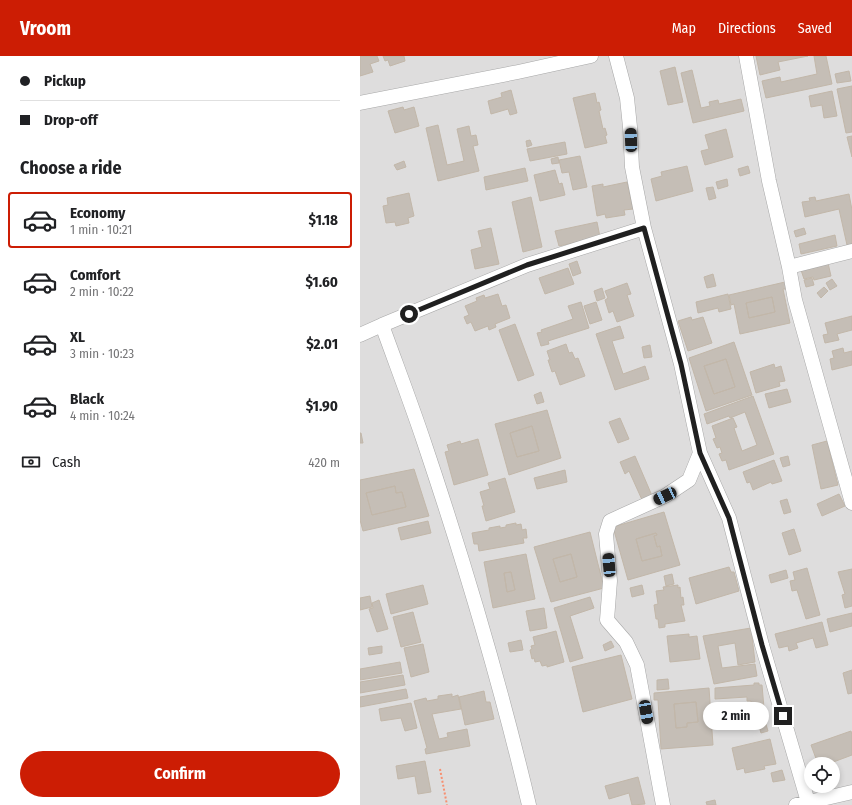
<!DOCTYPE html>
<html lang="en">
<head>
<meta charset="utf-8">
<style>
	body { margin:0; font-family:"Fira Sans Condensed",sans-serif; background:#f2f2f2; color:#202124; height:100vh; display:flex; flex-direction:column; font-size:15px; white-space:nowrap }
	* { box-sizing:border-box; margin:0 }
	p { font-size:13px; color:#757577 }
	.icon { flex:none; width:22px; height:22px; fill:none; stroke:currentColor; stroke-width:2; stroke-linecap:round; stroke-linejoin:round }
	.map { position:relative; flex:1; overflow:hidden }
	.sheet { display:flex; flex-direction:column; background:#fff; width:360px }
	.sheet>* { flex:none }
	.hud { display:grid; align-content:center; height:88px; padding:0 20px; background:#fff }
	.buttons { position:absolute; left:444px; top:701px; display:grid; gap:8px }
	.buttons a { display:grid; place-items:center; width:36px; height:36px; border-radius:50%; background:#fff; box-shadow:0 2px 6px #0003; font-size:20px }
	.end { position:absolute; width:18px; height:18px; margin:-9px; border:5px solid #202020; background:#fff; box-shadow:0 0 0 2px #fff }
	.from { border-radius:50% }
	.bubble { position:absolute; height:28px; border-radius:14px; background:#fff; box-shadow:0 2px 6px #0003; font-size:13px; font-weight:700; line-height:28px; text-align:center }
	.car { position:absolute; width:12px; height:24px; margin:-12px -6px; border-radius:5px; box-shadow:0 0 3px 1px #0007; background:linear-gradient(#222 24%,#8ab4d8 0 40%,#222 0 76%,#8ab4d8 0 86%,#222 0) }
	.hud b { display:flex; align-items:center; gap:14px; height:38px; font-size:15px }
	.hud b+b { border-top:1px solid #e0e0e0 }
	.hud i { width:10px; height:10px; background:#202124 }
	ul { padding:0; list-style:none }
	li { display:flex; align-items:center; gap:12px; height:56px; margin:0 8px 6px; padding:0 12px; border:2px solid transparent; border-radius:4px }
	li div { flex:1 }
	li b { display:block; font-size:15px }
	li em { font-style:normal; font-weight:700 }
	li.selected { border-color:#cc1d04 }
	li>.icon { width:36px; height:36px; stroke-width:1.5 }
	h2 { padding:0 20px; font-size:18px; line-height:48px }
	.pay { display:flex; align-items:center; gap:10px; height:44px; padding:0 20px; font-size:15px }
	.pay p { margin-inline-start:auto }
	.cta { display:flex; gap:8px; margin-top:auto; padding:8px 20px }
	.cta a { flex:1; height:46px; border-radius:24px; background:#cc1d04; color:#fff; font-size:16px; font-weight:700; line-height:46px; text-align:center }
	header { display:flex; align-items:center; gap:24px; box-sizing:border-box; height:56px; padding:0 20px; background:#cc1d04; color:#fff }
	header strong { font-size:19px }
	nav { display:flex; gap:22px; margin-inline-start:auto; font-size:14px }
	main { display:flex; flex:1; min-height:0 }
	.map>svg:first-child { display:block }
</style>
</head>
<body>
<header>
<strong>Vroom</strong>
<nav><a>Map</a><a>Directions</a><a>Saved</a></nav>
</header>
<main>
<section class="sheet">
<div class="hud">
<b><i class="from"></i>Pickup</b>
<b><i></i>Drop-off</b>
</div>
<h2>Choose a ride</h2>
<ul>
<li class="selected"><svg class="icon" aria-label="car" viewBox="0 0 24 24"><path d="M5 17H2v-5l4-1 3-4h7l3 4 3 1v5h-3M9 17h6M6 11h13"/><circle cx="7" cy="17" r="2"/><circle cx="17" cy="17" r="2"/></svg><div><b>Economy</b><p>1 min · 10:21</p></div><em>$1.18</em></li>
<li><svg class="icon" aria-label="car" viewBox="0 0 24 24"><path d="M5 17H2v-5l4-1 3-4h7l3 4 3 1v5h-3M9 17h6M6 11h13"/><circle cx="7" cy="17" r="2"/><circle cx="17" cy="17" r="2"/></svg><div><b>Comfort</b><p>2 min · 10:22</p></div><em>$1.60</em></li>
<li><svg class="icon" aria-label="car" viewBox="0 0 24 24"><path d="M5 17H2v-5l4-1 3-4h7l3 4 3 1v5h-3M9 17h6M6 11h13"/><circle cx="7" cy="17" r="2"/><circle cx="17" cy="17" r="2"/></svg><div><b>XL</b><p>3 min · 10:23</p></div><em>$2.01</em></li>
<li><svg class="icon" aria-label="car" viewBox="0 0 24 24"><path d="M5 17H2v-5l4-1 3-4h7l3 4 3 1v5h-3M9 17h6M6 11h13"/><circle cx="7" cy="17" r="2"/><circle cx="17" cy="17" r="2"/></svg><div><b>Black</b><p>4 min · 10:24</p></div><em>$1.90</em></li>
</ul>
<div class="pay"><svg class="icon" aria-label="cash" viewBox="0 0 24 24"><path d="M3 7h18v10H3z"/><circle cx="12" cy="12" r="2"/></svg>Cash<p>420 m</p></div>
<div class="cta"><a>Confirm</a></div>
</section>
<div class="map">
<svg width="492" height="749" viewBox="0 0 492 749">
	<rect width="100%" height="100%" fill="#f0eee6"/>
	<!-- residential -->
	<path fill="#dedddd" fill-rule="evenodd" d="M0,0H492V749H0ZM451,708H473V730H451Z"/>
	<!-- building -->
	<path fill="#c5beb6" stroke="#c2b7a9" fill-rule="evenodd" d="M0,0H17L19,5L10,8L13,16L0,20Z
		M23,0H44L45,5L30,10L28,4L25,5Z
		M396,0H448L418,6L420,14L400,19Z
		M454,0H466L472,28L406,42L402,25L420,21L421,26L457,18Z
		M315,11L323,46L308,49L300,15Z
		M332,14L341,52L350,50L349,46L358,44L359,48L381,43L384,55L333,67L321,17Z
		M489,15L491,25L477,27L475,18Z
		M492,30V76L486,77L477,33Z
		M151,34L157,57L150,59L148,53L131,58L128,45L142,41L141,37Z
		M472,35L477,60L464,62L462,49L451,51L449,40Z
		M235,37L237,47L239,46L241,54L239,55L243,73L245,72L247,79L245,80L247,87L225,92L213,42Z
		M43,51L44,54L54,51L59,70L35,77L28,55Z
		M78,69L87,109L104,105L97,73L109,70L111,80L116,79L118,89L113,90L119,115L78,125L66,72Z
		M366,73L373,101L345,109L341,95L349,93L345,79Z
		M492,80V101L487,81Z
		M170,84L172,89L167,91L166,85Z
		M205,86L207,98L170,105L167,93Z
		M220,100L227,131L213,134L209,116L202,117L199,104Z
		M198,101L199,107L192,108L191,103Z
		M44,105L46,111L37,114L34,109Z
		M327,110L333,135L296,145L291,123L302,120L301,116Z
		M388,110L390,117L380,120L378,113Z
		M165,112L168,125L126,134L124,121Z
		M195,114L199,128L202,127L205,139L180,145L174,119Z
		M367,123L368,130L358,133L356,126Z
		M267,126L273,153L264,154L265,159L246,162L245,158L237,160L232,130L243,128V131Z
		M353,131L356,142L349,144L346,132Z
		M49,137L54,160L48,162L49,167L36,170L35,166L26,167L23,150L28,149L27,142Z
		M489,138L492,154V188L487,189L479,153L445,161L442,146L450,145L449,142L455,141L456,145Z
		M171,141L182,191L163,196L152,146Z
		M237,166L240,181L199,190L195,175Z
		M131,172L139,208L115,213L111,194L122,191L118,175Z
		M444,172L446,178L436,181L434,175Z
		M475,179L477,190L441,198L439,188Z
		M217,205L221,217L213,220L209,208Z
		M468,207L471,220L454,224L453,221L444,223L441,214Z
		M208,212L214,228L185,238L179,222Z
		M353,218L356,230L347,232L344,221Z
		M452,222L454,229L446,231L444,224Z
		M472,223L477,230L470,234L466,227Z
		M425,226L426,233H423L430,267L380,278L374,248L371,249L369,239ZM412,241L415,256L389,262L386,247Z
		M267,227L271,238L267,239L274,260L257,266L253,255L249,257L245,244L248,242L245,235Z
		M464,231L468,235L461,242L457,237Z
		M242,232L245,242L237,245L234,235Z
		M138,238L142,250L146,249L150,262L135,268L136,271L129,274L128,270L115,275L111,266L107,268L104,261L109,259L105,250L117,245L116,242L124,239L125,242Z
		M368,238L371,253L359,256L358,252L338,257L336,246Z
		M412,241L415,256L389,262L386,247Z
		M221,246L229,272L188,285L189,288L181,290L177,277L182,276L181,274L213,263L208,250Z
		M236,246L242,264L230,268L224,250Z
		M492,260V274L477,278L479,284L465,287L463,279L468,278L465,267Z
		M331,261L332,264L343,261L352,287L328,295L318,265Z
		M155,268L174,319L158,325L139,274Z
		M260,270L264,282L252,285L263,318L285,310L289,323L255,334L236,278Z
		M374,286L392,339L346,355L329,302ZM366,303L375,331L354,338L344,310Z
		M206,288L209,297L212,296L215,303L218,302L225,320L200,329L195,315L192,316L188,304H190L187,295Z
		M290,289L292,301L284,302L282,291Z
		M483,292L484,297L492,295V309L472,314L470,303L474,302L472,295Z
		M366,303L375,331L354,338L344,310Z
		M414,308L415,312L421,310L425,325L419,326L420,330L396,337L390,316Z
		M427,333L431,346L409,352L405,338Z
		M181,336L184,346L177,348L174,339Z
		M393,340L414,398L369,414L366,404L362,405L359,398L362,397L360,391L357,392L353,383L356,382L352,370L373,362L377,371L374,372L382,395L397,389L385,356L370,362L369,360L347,368L344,358Z
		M187,354L201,402L149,419L135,368ZM172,370L179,395L157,401L150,377Z
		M260,362L269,383L258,387L249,366Z
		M172,370L179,395L157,401L150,377Z
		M0,377H1L3,387H0Z
		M118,383L128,419L94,429L85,396L89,395L87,389L100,385L101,388Z
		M467,385L478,429L461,433L452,389Z
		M275,400L293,442L283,446L269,415L265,418L260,406Z
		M428,400L430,409L423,411L420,402Z
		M414,404L422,425L412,428L411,426L393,434L390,426L387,427L383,416Z
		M54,413L69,460L3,475L0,464V424ZM35,430L36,437L42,436L46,451L12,459L6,437Z
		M205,414L207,426L177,433L174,422Z
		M145,422L155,456L126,465L122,450H124L120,436L130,433L128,427Z
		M35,430L36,437L42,436L46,451L12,459L6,437Z
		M479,438L485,450L462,460L457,448Z
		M427,443L431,456L424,458L420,445Z
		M304,456L320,509L268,524L253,471ZM296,477L297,479L294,480L297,491L300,490L302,500L282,505L276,483Z
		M68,465L71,477L41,484L38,472Z
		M156,467V469L161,468L162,474L166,473L167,482H163L164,487L119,495L118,488H114L112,477L129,474V472L140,470V472L146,471V469Z
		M434,473L441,495L429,499L422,477Z
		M230,476L244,532L191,546L174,491ZM211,498L217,521L200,526L193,503Z
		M296,477L297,479L294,480L297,491L300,490L302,500L282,505L276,483Z
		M166,498L175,543L133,552L124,506ZM151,516L155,534L147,536L144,517Z
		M211,498L217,521L200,526L193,503Z
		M369,511L371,516H374L379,535L336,548L329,522Z
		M447,512L460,559L446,563L437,534L432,535L430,525L435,524L433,516Z
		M492,513V550L485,552L482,539L485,538L478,516Z
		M426,514L428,522L411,527L409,519Z
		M151,516L155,534L147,536L144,517Z
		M312,518L314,528L306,530L304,520Z
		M63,529L68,548L31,558L26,538Z
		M282,529L284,538L272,541L270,532Z
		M318,529V532L320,531L321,542L323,541L324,549H321L325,565L305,568V571L299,572L298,563H296L294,549L298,548L296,535L304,534L303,531Z
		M10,540L12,551L0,554V542Z
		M230,541L234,552L210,560L223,602L210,606L194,552Z
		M19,544L28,573L17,576L9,553L13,552L12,547Z
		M184,552L187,572L170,575L166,555Z
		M53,556L61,586L41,591L33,561Z
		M492,557V570L470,576L467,563Z
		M462,566L468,589L456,592L453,582L436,587L438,592L429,595L428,590L419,592L415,578Z
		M391,572L395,606L378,609L375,587L358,590L362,612L395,608L397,620L354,628L343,580Z
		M196,575L204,606L187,611V609L182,610L180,605L175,606L174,602L172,603L170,594L172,593L171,590L175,589L173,581Z
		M329,578V581L337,580L340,603L310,606L307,580Z
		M161,584L163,594L150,596L148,587Z
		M251,585L254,591L245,595L243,589Z
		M63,588L69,616L51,621L44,592Z
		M22,590V597L9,599L8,592Z
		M261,599L272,643L223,656L212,611Z
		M40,606L42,617L0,624V613Z
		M492,614V637L488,638L483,617Z
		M43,619L45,629L0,637V626Z
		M308,623L309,633L297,634V624Z
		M394,627H399V629H402L404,652L391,653V645H387V641L355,643V632L394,629Z
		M349,632L353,689L301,693L298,644H294V637ZM336,646L338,666L327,667V671L316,672L314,648Z
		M46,633L48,642L0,651V641Z
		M124,635L126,646H130L134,663L105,669L99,641Z
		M92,638V641L98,639L101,653L72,658L79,683L88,681L87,677L107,673L110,690L66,698L65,693L67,692L54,645L66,642L67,645L78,643V640Z
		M336,646L338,666L327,667V671L316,672L314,648Z
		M51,647L57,672L45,675L41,662L21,665L19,653Z
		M405,665L408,675L401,677L398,667Z
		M491,675L492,679V699L468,708H458L451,689Z
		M410,683L416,708L404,710L405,713L385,717L384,712L377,714L372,692Z
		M65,705L71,736L58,738L55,720L38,723L36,710Z
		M422,714L425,724L413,726L411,717Z
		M278,721L285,748L272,749L269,737L249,743L245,730Z
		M355,744L356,749H347L346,746Z"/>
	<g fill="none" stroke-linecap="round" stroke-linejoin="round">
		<defs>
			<path id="minor" d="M256,0L267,42L270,71L272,111L284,172L321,308L340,397L369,462L402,589L448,746
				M386,0L409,125L429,211L435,244L492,447
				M0,47L158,16L231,0
				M429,211L492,195
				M0,279L22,269
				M169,749C140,626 104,505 64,386C51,347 36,308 22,269L167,209L284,172
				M303,749L277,609L266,586L247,564L250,525L246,478L250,465L305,440L329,424L340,397
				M436,749L492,736"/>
		</defs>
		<!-- minor casing -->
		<use href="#minor" stroke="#a7a7a7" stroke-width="15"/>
		<!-- path -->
		<path stroke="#f78f70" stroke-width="2" stroke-dasharray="2 2" stroke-linecap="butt" d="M80,713L87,749"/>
		<!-- minor -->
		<use href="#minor" stroke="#fff" stroke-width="14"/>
	</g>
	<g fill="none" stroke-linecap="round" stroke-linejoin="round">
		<!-- route -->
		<path stroke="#202020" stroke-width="5" d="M49,258L167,209L284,172L321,308L340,397L369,462L402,589L423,660"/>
	</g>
</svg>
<div class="buttons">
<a><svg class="icon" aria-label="locate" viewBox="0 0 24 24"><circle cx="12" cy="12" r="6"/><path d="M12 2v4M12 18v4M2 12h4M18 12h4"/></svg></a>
</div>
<i class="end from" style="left:49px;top:258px"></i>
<i class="end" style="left:423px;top:660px"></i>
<div class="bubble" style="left:343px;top:646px;width:66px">2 min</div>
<i class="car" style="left:271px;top:84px;rotate:358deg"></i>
<i class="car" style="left:305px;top:440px;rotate:245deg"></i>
<i class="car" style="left:249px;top:509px;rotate:355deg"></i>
<i class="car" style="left:286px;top:656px;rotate:170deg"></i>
</div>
</main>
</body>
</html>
